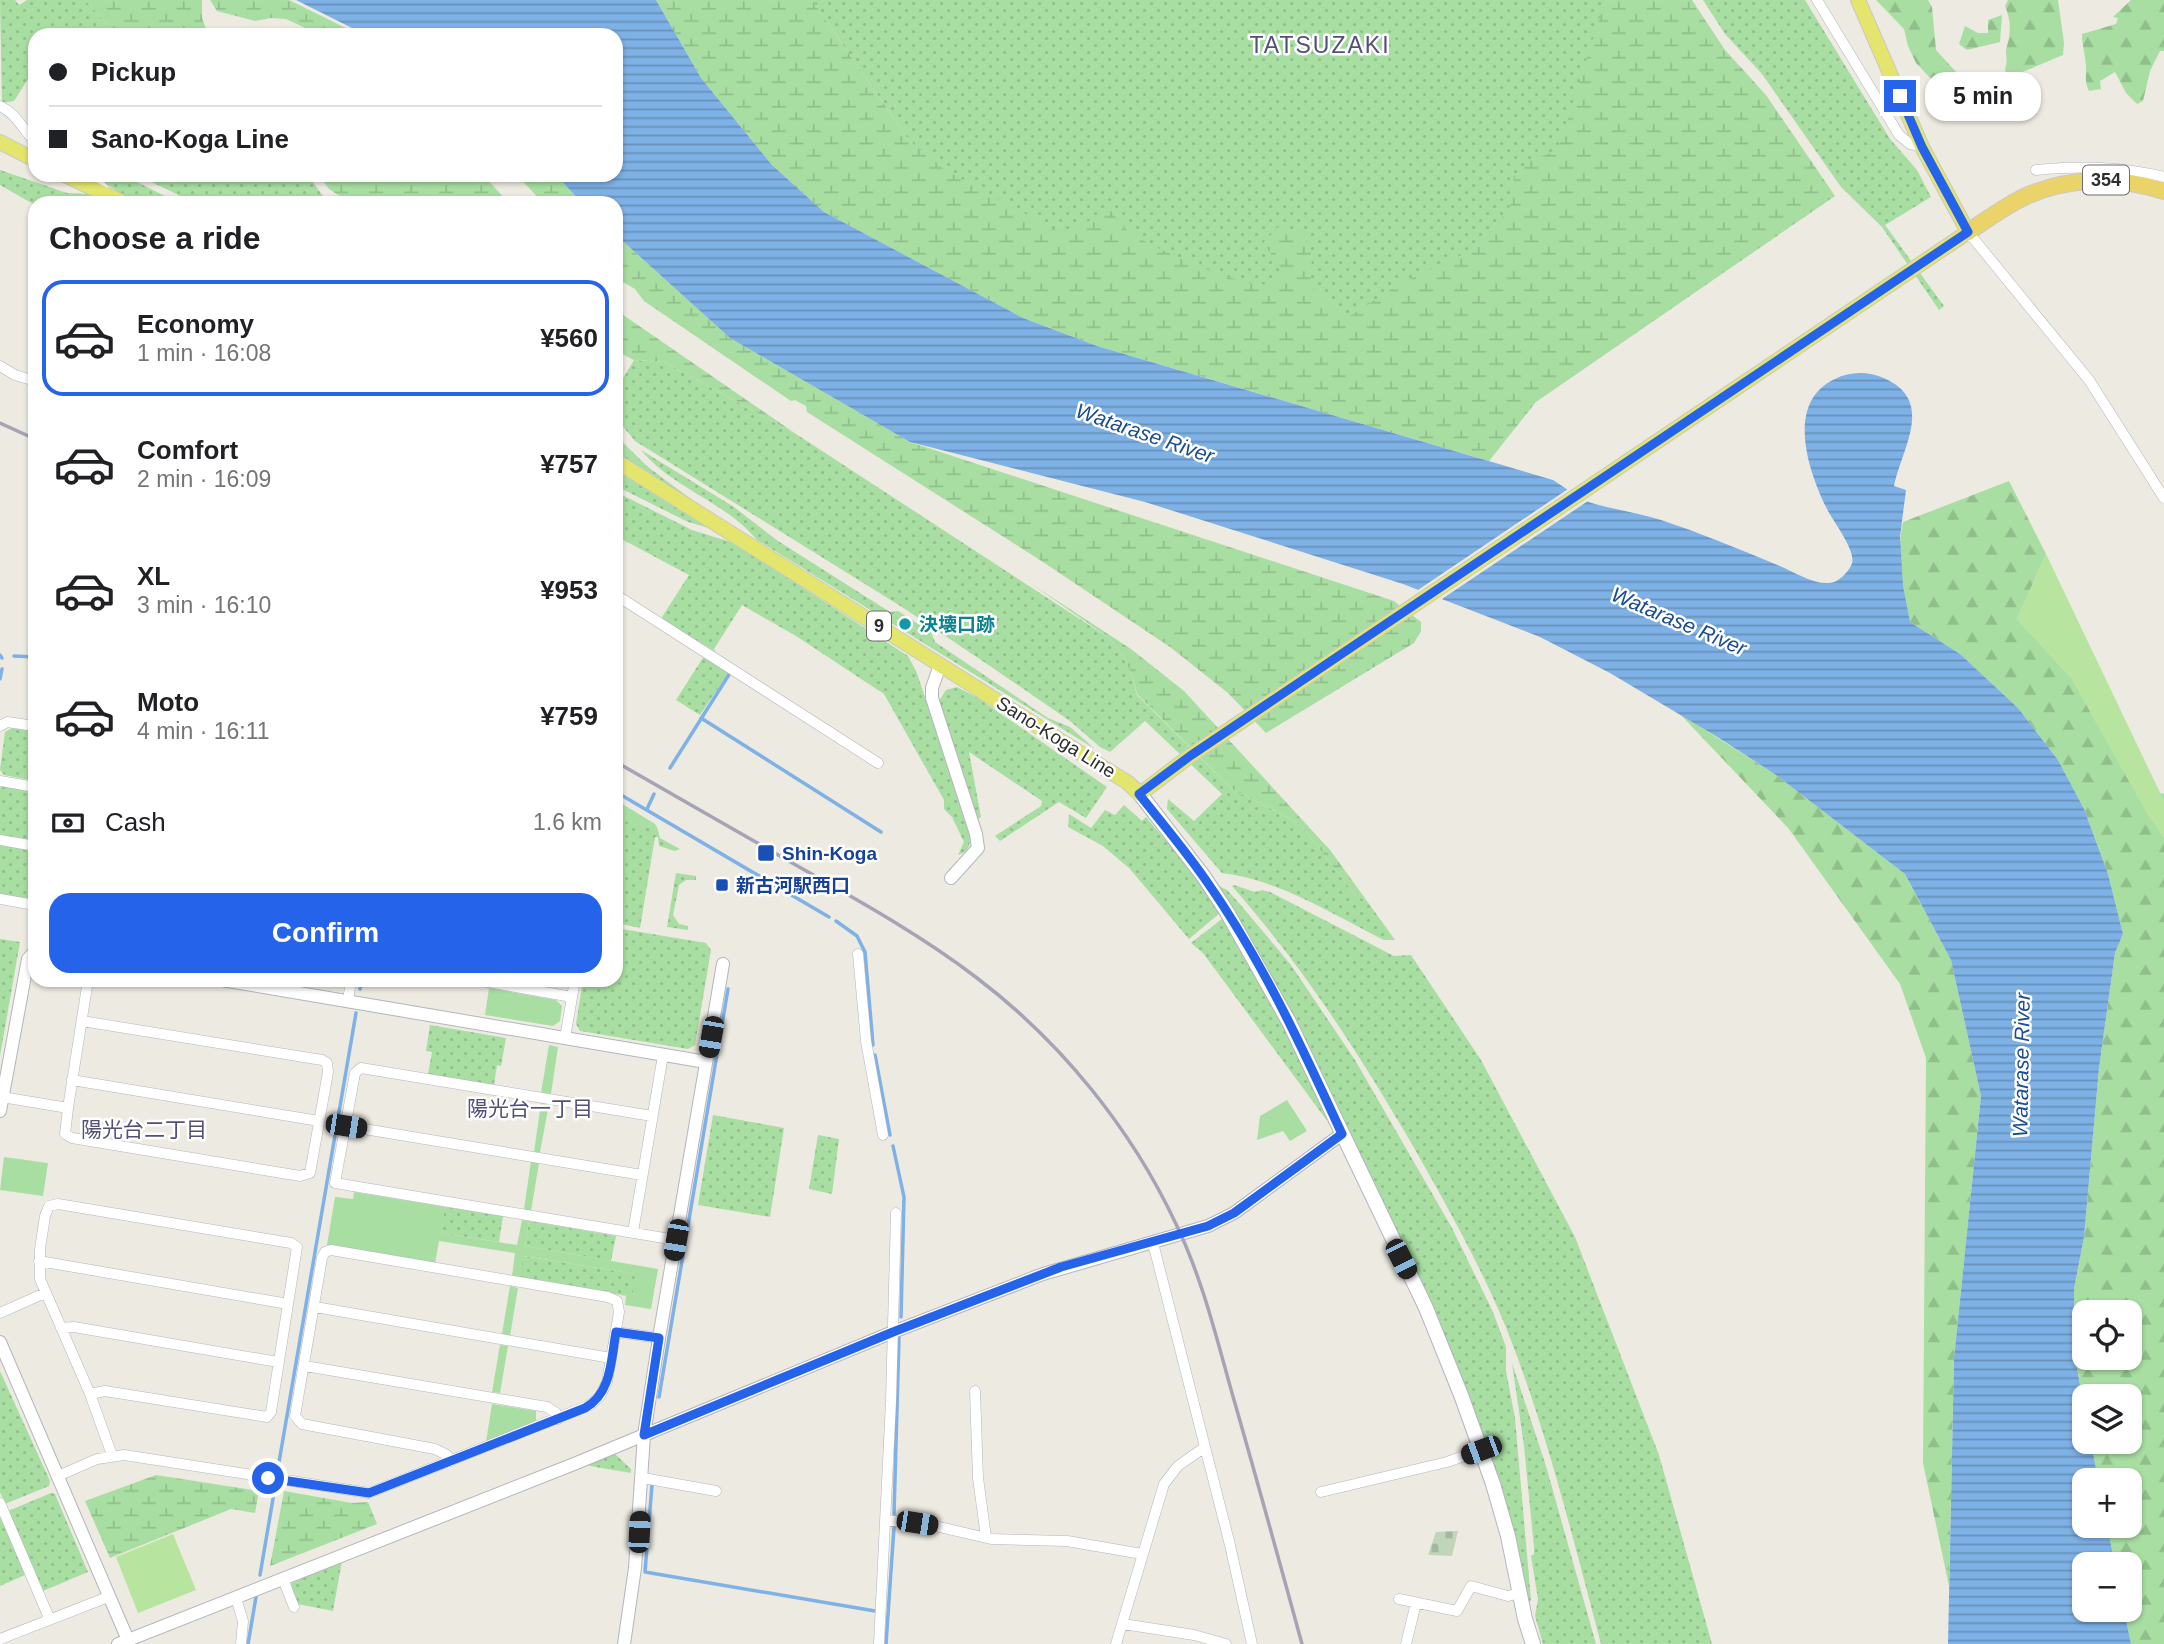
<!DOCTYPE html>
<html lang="en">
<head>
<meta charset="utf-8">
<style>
	body { margin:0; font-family:Arial,"Noto Sans JP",sans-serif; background:#f2f2f2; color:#202124; height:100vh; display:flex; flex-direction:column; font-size:26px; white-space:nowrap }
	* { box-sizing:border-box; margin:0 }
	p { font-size:23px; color:#757577 }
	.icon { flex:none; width:38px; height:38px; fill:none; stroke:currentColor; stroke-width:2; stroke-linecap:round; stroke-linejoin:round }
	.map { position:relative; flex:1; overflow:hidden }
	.drawer { position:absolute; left:28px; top:196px; width:595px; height:791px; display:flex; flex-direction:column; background:#fff; border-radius:21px; box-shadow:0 2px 5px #0004 }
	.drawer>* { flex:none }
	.hud { position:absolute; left:28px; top:28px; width:595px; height:154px; border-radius:21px; box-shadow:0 2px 5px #0004; display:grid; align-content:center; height:154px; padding:0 21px; background:#fff }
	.fabs { position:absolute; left:2072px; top:1300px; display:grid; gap:14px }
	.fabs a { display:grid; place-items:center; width:70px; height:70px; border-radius:14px; background:#fff; box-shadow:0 2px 5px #0004; font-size:35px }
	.end { position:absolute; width:32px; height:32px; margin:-16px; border:9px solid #2563eb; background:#fff; box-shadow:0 0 0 4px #fff }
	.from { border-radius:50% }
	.bubble { position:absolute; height:49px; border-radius:21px; background:#fff; box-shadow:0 2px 5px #0004; font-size:23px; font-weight:700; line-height:49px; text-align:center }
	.car { position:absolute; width:21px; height:42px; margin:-21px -10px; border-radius:9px; box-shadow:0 0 5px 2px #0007; background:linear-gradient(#222 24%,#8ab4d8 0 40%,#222 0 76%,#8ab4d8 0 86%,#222 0) }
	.hud b { display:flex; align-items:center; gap:24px; height:66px; font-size:26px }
	.hud b+b { border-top:2px solid #e0e0e0 }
	.hud i { width:18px; height:18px; background:#202124 }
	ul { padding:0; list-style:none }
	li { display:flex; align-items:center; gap:21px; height:116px; margin:0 14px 10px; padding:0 7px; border:4px solid transparent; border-radius:21px }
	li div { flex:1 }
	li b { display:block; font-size:26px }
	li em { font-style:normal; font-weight:700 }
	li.on { border-color:#2563eb }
	li>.icon { width:63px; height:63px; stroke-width:1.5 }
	h2 { padding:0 21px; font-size:32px; line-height:84px }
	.pay { display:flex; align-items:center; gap:18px; height:77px; padding:0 21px; font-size:26px }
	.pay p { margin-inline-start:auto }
	.primary-button { display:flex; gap:14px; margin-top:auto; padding:14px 21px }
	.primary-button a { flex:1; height:80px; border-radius:21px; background:#2563eb; color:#fff; font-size:28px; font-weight:700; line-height:80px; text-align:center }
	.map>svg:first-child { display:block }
</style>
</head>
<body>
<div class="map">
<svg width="2164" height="1644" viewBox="0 0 2164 1644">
	<defs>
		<pattern id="grass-dots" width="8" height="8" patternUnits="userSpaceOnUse" patternTransform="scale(1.75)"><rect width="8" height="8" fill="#a8dea2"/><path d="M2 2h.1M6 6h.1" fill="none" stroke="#91bf8c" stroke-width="1.8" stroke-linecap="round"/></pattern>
		<pattern id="forest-firs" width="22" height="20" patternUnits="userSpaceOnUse" patternTransform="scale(1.75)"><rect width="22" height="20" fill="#a8dea2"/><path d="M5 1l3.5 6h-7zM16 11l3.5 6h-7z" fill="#91bf8c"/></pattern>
		<pattern id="wetland-marsh" width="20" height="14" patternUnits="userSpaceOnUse" patternTransform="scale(1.75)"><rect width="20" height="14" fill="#a8dea2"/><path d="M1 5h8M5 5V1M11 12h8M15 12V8" fill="none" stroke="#91bf8c"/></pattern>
		<pattern id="cemetery-stones" width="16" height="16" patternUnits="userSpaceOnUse" patternTransform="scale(1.75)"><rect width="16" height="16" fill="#c0d5b9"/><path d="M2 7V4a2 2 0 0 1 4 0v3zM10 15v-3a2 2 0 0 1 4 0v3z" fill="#a5b79f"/></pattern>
		<pattern id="water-rules" width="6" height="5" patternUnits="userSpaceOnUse" patternTransform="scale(1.75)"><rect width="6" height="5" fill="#7eb1e5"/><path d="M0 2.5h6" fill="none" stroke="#6890ba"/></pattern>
	</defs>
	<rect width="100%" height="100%" fill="#edeae1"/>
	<!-- grass -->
	<path fill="url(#grass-dots)" d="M0,0H15L19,5L27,0H85L117,35H35V82L30,76L14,101L2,103Z
		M812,0H1631L1581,188L1334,349L1008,239L908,139Z
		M1703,0H1805L1890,139L1917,170L1931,197L1885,225L1944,306L1939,310L1882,227L1841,187L1762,74L1725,34Z
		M0,170L67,193L89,194L107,203H35V205L0,185Z
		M94,175H123L179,203H138L125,197Z
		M137,175H308L328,203H195Z
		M634,360L664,362L796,434L1109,638C1125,654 1132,673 1137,695L1232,789L1300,824L1355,895L1367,901L1395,940H1384C1332,914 1280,880 1222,873L1167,809L1168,799L1194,821L1222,794L1145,721L1110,752L1100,747L1070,721L993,668L902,607L635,441L616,418V390Z
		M616,436L648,467L715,517L616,454Z
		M641,450L734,507L778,541L890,612L898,611L931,632L935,642L1048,718L1070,727L1095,749L757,540C726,502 672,488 641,450Z
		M616,470L713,529L688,522L616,486Z
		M616,492L692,530L734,543L908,656L917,673L970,837C970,847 968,852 958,855L964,842L952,817L944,809V800L884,694L796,636L742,605L714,649L716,652L664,621L662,617L689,575L616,536Z
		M704,656L729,672L700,715L676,700Z
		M957,687L978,698L1107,787L1086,818L1059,802L1000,841L995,836L1041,806L1042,801L969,752L981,817L978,819L940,706L939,701L946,690Z
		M12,728L35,731V781L4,775L0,770L5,732Z
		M2,786L35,791V841L0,835V788Z
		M1124,805L1142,821L1146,817L1189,868L1220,913L1189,939L1130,869L1103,846L1068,827L1069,814L1091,828L1105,810L1115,815Z
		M616,819L657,827L660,838L680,849L675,851L659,846L658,837H655L640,928L616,923Z
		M0,845L35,851V901L0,895Z
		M676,873L696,876V880H686L679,885L673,915L679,924L688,926V930L667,927Z
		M1217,885L1227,890L1239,903L1291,965L1355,1060L1452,1228L1493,1312L1506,1347V1371L1515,1418L1531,1600L1528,1603L1483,1437Z
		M1234,885L1255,892L1262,890L1270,892L1394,956L1411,955L1481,1060L1575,1237L1659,1455L1712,1644H1601C1573,1539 1547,1431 1507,1330C1481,1266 1447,1206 1413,1146C1358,1052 1304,968 1232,886Z
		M1223,918L1298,1054L1328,1122L1203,953L1191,943Z
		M616,928L706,943L711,950L695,1045L688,1049L580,1031L576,1024L583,980H616Z
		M0,939L20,942L0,1056Z
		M430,1025L506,1038L501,1066L497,1065L494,1085L428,1074L432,1052L426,1051Z
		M713,1115L784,1128L770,1217L698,1205Z
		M818,1135L839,1139L832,1194L809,1189Z
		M445,1207L503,1216L499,1242L440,1233Z
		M529,1221L616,1236L611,1261L525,1246Z
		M523,1256L636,1274L633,1297L519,1278Z
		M1512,1363L1546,1466L1596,1644H1543L1535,1616L1538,1599L1531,1556L1534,1554V1547L1524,1446Z
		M0,1371L50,1481L49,1486L5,1504L0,1492Z
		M614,1453L631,1469V1473L584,1465Z
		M51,1493L55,1494L88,1572L43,1591L8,1511Z
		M0,1516L25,1575L0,1586Z
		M342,1561L333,1611L298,1604L291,1585L292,1583Z"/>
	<!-- forest -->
	<path fill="url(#forest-firs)" fill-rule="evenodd" d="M1876,0H1928L1932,7L1936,50L1957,73L1950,88L1932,80L1916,63L1908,46L1904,29Z
		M2008,0H2058L2064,43L2063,55L2013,76H2007L2005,69C2009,57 2004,54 2007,46C2011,32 2011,20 2005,6Z
		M2131,0H2164V51H2160L2150,71L2143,101L2137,104L2126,93L2115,72L2100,81L2101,89L2089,91C2085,83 2086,78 2086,69C2086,57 2082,46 2082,34L2116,24L2118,18L2113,17Z
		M2002,15L2000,42L1967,50L1959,44L1965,26L1978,33H1988V20Z
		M2009,481L2046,554L2017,619L2072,679L2132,786L2164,794V815L2147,813L2164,837V1644H2131L2124,1610H2130V1564H2115L2107,1526H2130V1480H2098L2091,1442H2130V1396H2084V1407L2075,1357L2074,1289L2084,1237L2099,1068L2115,953L2123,934L2108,874L2084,809L2058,760L2018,708L1960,654L1910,622C1902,590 1896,553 1903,522ZM2084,1312H2130V1358H2084Z
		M1680,714L1776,775L1905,874L1951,960L1981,1096L1954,1359L1949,1586L1923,1463L1926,1058L1900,984L1789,829Z"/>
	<!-- wetland -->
	<path fill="url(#wetland-marsh)" d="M85,0H202V18L206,29L221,35H117Z
		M210,0H289L360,35H320L286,19L271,18L255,21L217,11Z
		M656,0H812L908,139L945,170L1057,231L1073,229L1110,210C1116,217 1121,225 1128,231C1145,245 1245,289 1266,284C1272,282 1279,276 1285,273L1263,243L1278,227L1303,231L1312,257L1310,287L1347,318L1401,283L1483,245L1512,203L1514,176L1528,162L1558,150L1605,0H1692L1725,50L1766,95L1835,196L1536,402L1489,461L1097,346L1023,318L824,212L772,165L701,78Z
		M319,175H483L509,203H350L329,189Z
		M517,175H556L582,203H543Z
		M616,235L730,338L910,442L1394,601L1421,622V631L1414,643L1266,733L1228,693L1170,647L1040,560L807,412L806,406L795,400L791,401L644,301L635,289L616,278Z
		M616,310L796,434L664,362L634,360L616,351Z
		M1030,583L1131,649L1184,691L1330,850L1367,901L1355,895L1300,824L1232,789L1137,694C1132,673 1125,654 1109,638Z
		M156,1475L259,1491L255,1513L231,1509L110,1558L85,1501Z
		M284,1491L352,1503L368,1502L377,1524L270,1566Z"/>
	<!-- cemetery -->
	<path fill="url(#cemetery-stones)" d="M1458,1531L1452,1556L1428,1555L1436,1532Z"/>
	<!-- park -->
	<path fill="#a8dea2" d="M616,800L655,824L657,827L616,820Z
		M489,988L556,1000L562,1006L560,1021L553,1026L485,1015Z
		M549,1045L558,1047L551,1094L541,1093Z
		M1287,1100L1307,1131L1290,1141L1283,1131L1257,1140L1260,1116Z
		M541,1103L549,1104L540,1152H534Z
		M4,1157L48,1163L43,1196L0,1190Z
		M531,1161L539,1163L531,1211L524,1209Z
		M354,1192L445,1207L441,1233L517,1245L522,1220L529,1221L525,1246L658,1269L651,1309L625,1305L626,1296H633L635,1274L524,1256L519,1278L512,1276L515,1253L439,1241L435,1264L327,1245L335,1197L353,1199Z
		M510,1286L518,1288L510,1336L502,1334Z
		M500,1345L508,1346L500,1393L492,1392Z
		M492,1404L536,1411V1421L486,1442Z"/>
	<!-- pitch -->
	<path fill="#b7e49f" d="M2046,554L2164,801V837L2146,812L2072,679L2017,619Z
		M173,1534L196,1590L138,1613L116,1557Z"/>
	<!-- water -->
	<path fill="url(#water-rules)" d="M296,0H656L701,78L772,165L824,212L1023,318L1097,346L1553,480C1566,488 1580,500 1595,504C1617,510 1639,513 1661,520C1700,533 1737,548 1775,564C1792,570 1811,584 1829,583C1838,583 1849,572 1852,563C1856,550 1832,520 1826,507C1808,470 1785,402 1835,379C1849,372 1866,371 1881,377C1937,399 1902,447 1894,486L1906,490L1900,537L1903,586L1910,622L1960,654L2018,708L2058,760L2084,809L2108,874L2123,934L2115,953L2099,1068L2084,1237L2074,1289L2075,1357L2084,1407V1442H2091L2098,1480H2084V1526H2107L2115,1564H2084V1610H2124L2131,1644H1948L1954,1359L1981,1096L1951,960L1905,874L1776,775L1719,738L1610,673L1540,637L1403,584L1145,502L910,442L730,338L616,235V203H582L556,175H616V35H366Z"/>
	<!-- pier -->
	<path fill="#edeae1" d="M1571,487L1591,499L1439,601L1415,592Z"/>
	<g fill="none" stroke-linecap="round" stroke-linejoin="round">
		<!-- stream -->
		<path stroke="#7eb1e5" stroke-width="3.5" d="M0,655L2,658
			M14,656L35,657
			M0,679L2,669
			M701,718L881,832
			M670,768L730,673
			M616,792L829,917
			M647,809L654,794
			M836,921L857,936L865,952L873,1045
			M360,989L362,980
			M875,1055L890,1135
			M893,1146L904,1197L901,1317
			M659,1397L728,989
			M278,1468L356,1013
			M652,1485L645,1572L875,1611
			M894,1514L899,1337
			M260,1575L275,1487
			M248,1644L256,1597
			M886,1644L894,1527"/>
		<defs>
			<path id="minor" d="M1817,0L1899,135L1910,144L1922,147
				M0,106C17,114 22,129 35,141
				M2036,170C2080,166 2121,166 2164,177
				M90,175L103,188L106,194
				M1968,232L2089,380L2164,498
				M0,366L15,375L35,381
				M616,595L878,763
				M0,726L7,722L35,726
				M0,781L35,787
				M0,840L35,846
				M0,899L35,905
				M858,954L866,1041L883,1135
				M477,980L572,997
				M348,1001L351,980
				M82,1021L322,1060L327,1063L328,1072L310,1173L300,1176L72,1138L65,1134L68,1108L88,980
				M565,1038L575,980
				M72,1080L319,1121
				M2,1097L68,1108
				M652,1116L361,1068L355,1073L335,1183L676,1240
				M346,1126L642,1175
				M633,1232L663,1055
				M1153,1243L1230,1545L1252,1644
				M39,1261L288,1304
				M315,1307L611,1358
				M0,1313L45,1293
				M61,1328L74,1327L278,1362
				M616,1332L659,1338
				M305,1366L547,1407L556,1413L558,1419
				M975,1391L978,1478L986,1537
				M90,1394L105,1391L267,1417L271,1412L297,1247L291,1243L58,1204L49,1206L45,1216L40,1249V1279L90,1394L112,1455
				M58,1476L97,1459L124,1455L369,1493L590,1405L600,1396L607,1382L619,1312L617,1301L608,1297L331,1250L325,1252L322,1258L295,1416L302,1424L435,1449L447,1455L451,1461
				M643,1478L716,1491
				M1321,1492L1447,1462L1481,1450
				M0,1503L50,1620
				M886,1520L935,1526L991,1539L1067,1541L1142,1554
				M283,1579L294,1607
				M236,1598L243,1621L241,1644
				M1399,1599L1457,1611L1471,1586L1508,1596L1520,1593
				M1123,1624L1194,1635L1226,1644
				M0,1639L108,1597
				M879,1644L891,1401L896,1213
				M1116,1644L1164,1484L1178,1466L1205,1447
				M1406,1644L1416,1603"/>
			<path id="tertiary" d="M940,665L932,688V698L976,834L978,848L951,878
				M222,980L706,1062
				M0,1111L28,959L35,951
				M0,1342L128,1640
				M118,1644L574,1464L893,1332L1043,1274L1208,1226L1234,1213L1342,1134
				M624,1644L635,1568L644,1435L659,1338L723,964"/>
			<path id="secondary" d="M1140,794L1204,877L1227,912L1289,1022L1426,1308L1461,1395L1493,1484L1508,1536L1525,1619L1533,1644"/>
			<path id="primary" d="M0,142L35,160
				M65,175L124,203
				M616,461L1104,768L1127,782L1140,794L1190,756L1968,232L1922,147L1858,0"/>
			<path id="trunk" d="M1968,232C1986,220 2004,207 2024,197C2068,177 2118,176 2164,191"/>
		</defs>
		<!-- minor casing -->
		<use href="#minor" stroke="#b4b4bf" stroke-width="11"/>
		<!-- tertiary casing -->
		<use href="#tertiary" stroke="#b4b4bf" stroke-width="14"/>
		<!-- secondary casing -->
		<use href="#secondary" stroke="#b4b4bf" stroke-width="16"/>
		<!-- primary casing -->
		<use href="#primary" stroke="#c8c8c8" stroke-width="16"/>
		<!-- trunk casing -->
		<use href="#trunk" stroke="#c8c8c8" stroke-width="18"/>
		<!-- minor -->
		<use href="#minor" stroke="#fff" stroke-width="10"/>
		<!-- tertiary -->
		<use href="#tertiary" stroke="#fff" stroke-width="12"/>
		<!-- secondary -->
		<use href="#secondary" stroke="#fff" stroke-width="14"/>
		<!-- primary -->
		<use href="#primary" stroke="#e4e56d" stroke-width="14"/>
		<!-- trunk -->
		<use href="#trunk" stroke="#ead46a" stroke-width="16"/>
		<!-- rail -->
		<path stroke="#a5a3b5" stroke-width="3.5" d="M0,423L35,439
			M616,762C678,797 739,833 801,868C861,902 922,936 977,978C1061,1042 1131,1128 1176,1224C1202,1278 1216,1336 1232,1393C1256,1476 1279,1560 1302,1644"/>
	</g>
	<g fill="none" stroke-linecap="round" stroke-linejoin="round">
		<!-- route -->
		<path stroke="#2563eb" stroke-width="9" d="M268,1478L369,1493L585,1408C612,1393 611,1359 616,1332L659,1338L644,1435L893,1332L1061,1267L1208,1226L1234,1213L1342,1134C1302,1047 1261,958 1205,879C1185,850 1161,822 1139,794L1190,756L1968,232L1922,147L1900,96"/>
	</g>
	<!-- markers -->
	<circle fill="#0f9aa8" stroke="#fff" stroke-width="2.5" cx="905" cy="624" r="7"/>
	<g fill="#1a4fb4" stroke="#fff" stroke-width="2.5">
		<rect x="757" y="844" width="18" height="18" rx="3.5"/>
		<rect x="715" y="878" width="14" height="14" rx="3.5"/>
	</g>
	<g text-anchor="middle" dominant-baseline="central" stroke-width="5" stroke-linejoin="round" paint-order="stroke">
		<!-- shield labels -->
		<g fill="#fff" stroke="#6c6c6c" stroke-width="2">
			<rect x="2083" y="165.5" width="46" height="29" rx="5"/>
			<rect x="867" y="611.5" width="24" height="29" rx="5"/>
		</g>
		<g font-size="18" font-weight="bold" fill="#2d2d2d">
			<text x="2106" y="180">354</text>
			<text x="879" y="626">9</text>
		</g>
		<!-- culture labels -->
		<g font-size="19" font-weight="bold" fill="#0d838f" stroke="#fff" text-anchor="start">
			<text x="919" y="624">決壊口跡</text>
		</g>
		<!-- street labels -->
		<g font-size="19" fill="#2d2d2d" stroke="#fff">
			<text transform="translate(1056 737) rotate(32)">Sano-Koga Line</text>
		</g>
		<!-- transit labels -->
		<g font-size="19" font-weight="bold" fill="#164399" stroke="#fff" text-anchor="start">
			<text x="782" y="853">Shin-Koga</text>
			<text x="736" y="885">新古河駅西口</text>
		</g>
		<!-- water labels -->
		<g font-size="21" font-style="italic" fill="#1a4d94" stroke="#fff">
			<text transform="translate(1145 433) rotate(19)">Watarase River</text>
			<text transform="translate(1679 621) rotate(23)">Watarase River</text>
			<text transform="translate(2021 1065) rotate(-89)">Watarase River</text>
		</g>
		<!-- neighbourhood labels -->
		<g font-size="21" fill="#53507a" stroke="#fff">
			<text x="530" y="1108">陽光台一丁目</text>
			<text x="144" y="1129">陽光台二丁目</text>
		</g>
		<!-- quarter labels -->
		<g font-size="23" letter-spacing="2" fill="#53507a" stroke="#fff">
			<text x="1320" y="45">TATSUZAKI</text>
		</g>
	</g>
</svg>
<div class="fabs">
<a><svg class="icon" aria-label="locate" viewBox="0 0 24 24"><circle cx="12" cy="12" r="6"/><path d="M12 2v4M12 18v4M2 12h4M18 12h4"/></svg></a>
<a><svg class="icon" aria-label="layers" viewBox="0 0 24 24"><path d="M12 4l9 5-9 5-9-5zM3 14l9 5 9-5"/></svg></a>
<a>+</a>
<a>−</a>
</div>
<i class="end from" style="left:268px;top:1478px"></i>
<i class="end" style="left:1900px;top:96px"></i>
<div class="bubble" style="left:1925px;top:72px;width:116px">5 min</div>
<i class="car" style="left:711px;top:1037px;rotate:190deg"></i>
<i class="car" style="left:346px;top:1126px;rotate:99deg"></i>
<i class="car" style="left:676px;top:1240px;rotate:190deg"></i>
<i class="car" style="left:1401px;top:1259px;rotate:153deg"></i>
<i class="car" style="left:1481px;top:1450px;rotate:250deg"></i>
<i class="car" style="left:917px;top:1523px;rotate:99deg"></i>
<i class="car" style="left:639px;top:1532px;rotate:3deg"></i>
<div class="hud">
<b><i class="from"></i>Pickup</b>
<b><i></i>Sano-Koga Line</b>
</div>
<section class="drawer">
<h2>Choose a ride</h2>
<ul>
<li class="on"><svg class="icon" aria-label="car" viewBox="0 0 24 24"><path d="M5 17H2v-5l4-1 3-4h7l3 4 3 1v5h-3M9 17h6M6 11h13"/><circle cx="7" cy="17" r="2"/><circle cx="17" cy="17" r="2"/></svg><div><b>Economy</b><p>1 min · 16:08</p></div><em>¥560</em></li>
<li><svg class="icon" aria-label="car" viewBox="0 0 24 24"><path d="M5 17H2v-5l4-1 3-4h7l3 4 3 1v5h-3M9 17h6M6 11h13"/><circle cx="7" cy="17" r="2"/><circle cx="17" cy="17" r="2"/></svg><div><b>Comfort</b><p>2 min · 16:09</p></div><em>¥757</em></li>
<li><svg class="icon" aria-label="car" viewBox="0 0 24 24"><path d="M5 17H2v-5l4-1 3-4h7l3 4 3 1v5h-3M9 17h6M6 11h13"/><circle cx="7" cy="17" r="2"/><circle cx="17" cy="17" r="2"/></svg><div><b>XL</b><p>3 min · 16:10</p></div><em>¥953</em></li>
<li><svg class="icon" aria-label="car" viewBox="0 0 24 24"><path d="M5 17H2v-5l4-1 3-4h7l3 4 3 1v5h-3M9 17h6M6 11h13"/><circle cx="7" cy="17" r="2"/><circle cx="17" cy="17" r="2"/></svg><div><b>Moto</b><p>4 min · 16:11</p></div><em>¥759</em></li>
</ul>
<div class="pay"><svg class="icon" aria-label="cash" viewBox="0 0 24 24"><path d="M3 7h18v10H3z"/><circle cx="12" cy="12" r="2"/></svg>Cash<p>1.6 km</p></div>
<div class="primary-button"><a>Confirm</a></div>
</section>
</div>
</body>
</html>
